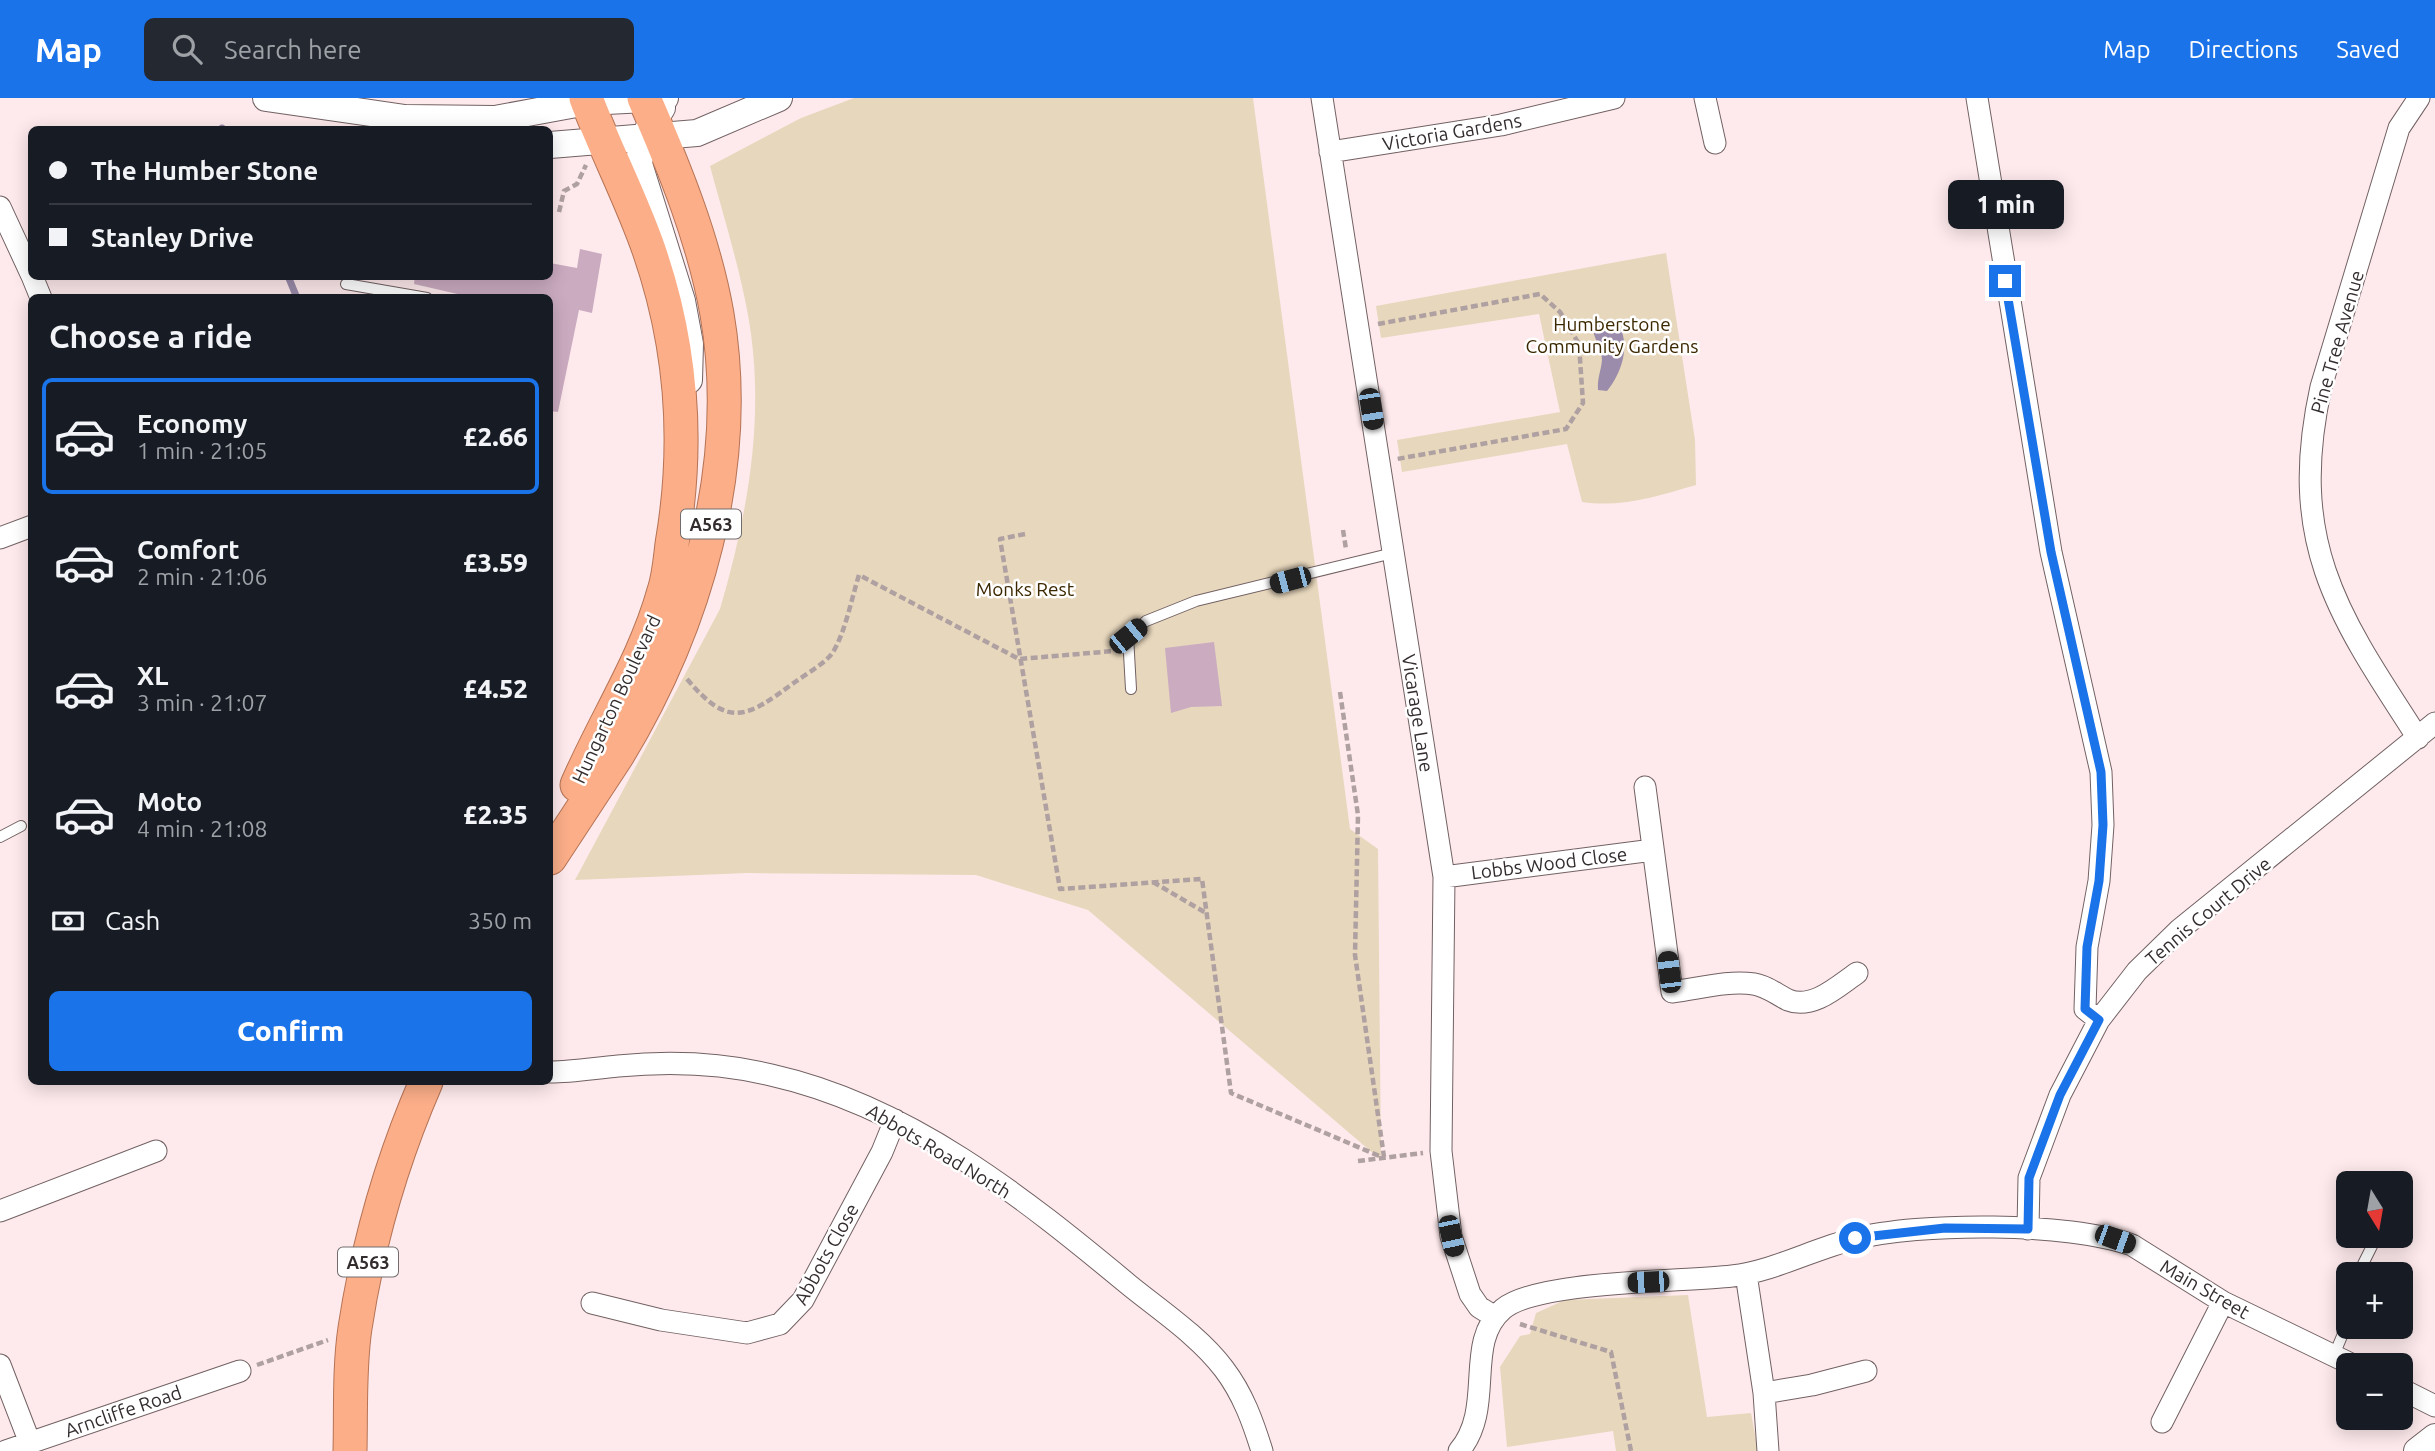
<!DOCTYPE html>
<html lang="en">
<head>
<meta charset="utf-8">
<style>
	body { margin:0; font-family:Ubuntu,sans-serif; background:#242831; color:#f1f3f6; height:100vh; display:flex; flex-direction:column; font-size:26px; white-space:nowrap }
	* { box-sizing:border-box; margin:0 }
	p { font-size:23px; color:#9ea1a6 }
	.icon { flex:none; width:38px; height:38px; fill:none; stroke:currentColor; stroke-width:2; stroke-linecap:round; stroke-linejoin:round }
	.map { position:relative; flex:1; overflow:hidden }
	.sheet { position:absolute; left:28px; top:196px; width:525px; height:791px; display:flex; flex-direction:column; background:#171b24; border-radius:10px; box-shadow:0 4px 18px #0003 }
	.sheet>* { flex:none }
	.top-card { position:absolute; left:28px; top:28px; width:525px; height:154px; border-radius:10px; box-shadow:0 4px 18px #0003; display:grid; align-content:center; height:154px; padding:0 21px; background:#171b24 }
	.needle { width:46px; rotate:169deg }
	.fabs { position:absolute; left:2336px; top:1073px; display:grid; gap:14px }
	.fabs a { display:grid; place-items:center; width:77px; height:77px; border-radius:10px; background:#171b24; box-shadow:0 4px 18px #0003; font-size:35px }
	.end { position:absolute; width:32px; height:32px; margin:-16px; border:9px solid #1a73e8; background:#fff; box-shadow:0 0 0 4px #fff }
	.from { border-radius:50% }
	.bubble { position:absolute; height:49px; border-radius:10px; background:#171b24; box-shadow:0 4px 18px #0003; font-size:23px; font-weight:800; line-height:49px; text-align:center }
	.car { position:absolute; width:21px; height:42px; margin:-21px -10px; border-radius:9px; box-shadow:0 0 5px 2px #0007; background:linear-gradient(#222 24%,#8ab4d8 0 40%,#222 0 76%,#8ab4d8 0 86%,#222 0) }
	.top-card b { display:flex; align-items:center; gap:24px; height:66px; font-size:26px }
	.top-card b+b { border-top:2px solid #363941 }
	.top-card i { width:18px; height:18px; background:#f1f3f6 }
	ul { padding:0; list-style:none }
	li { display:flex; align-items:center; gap:21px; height:116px; margin:0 14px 10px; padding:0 7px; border:4px solid transparent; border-radius:10px }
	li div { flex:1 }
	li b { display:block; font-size:26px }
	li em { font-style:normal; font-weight:800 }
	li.current { border-color:#1a73e8 }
	li>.icon { width:63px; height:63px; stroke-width:1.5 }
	h2 { padding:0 21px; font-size:32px; line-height:84px }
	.pay { display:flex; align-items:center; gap:18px; height:77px; padding:0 21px; font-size:26px }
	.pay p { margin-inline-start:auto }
	.button { display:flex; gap:14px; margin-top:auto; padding:14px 21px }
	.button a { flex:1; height:80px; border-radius:10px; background:#1a73e8; color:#fff; font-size:28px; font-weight:800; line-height:80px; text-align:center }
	header { display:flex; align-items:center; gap:42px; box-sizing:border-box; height:98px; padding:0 35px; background:#1a73e8; color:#fff }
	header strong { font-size:33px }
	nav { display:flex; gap:38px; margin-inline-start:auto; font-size:24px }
	.search { width:490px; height:63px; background:#242831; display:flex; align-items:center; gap:18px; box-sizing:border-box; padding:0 24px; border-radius:10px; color:#9ea1a6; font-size:26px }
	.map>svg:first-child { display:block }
</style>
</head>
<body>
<header>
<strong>Map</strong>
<div class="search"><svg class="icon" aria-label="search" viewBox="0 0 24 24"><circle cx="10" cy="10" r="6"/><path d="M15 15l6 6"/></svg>Search here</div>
<nav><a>Map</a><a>Directions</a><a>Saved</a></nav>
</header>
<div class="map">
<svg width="2435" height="1353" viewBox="0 0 2435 1353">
	<rect width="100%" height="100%" fill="#feeaec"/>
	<!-- green -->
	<path fill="#e7d7bd" d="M854,0H1253L1350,731L1378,751L1381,1062L1088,812L976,777L747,775L575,782L720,511C748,415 766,317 748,217C739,167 723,117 710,68L801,20Z
		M1666,155L1695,342L1696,387C1658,398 1622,410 1582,404L1567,346L1402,374L1397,342L1560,314L1539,216L1381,240L1376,208Z
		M1688,1197L1707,1319L1751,1315L1758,1353H1616L1613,1333L1507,1349L1500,1269L1520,1238L1530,1236L1536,1215L1565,1202Z"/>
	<!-- water -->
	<path fill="#9a8caa" d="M1603,222L1619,228C1631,248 1621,276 1607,293L1598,292C1597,280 1601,273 1602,262C1602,249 1592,240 1593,227Z"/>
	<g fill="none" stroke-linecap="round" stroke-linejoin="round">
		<!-- stream -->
		<path stroke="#9a8caa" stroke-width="7" d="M222,30V32
			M288,178L297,200"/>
	</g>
	<!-- building -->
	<path fill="#cbabc0" d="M580,151L602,156L592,215L579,212L558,314L550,313V200H475L414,186L415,178H550V165L577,170Z
		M1214,544L1222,608L1191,609L1171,615L1165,550Z"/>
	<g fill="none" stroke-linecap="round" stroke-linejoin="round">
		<defs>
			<path id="service" d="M346,186L427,200
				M1131,591L1128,538L1146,523L1196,503L1393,455
				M0,739L21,728
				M2358,1176L2375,1142
				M2334,1257L2348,1224"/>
			<path id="minor" d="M1322,0L1444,779L1441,1053L1451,1138L1470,1196L1479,1209L1495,1219
				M1705,0L1715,45
				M1977,0L2051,454L2101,674L2103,727L2099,783L2087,849L2085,911L2099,922
				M1330,54L1501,27L1614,0
				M0,109L32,178
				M32,178L41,200
				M0,440L32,428
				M2418,640C2337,516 2287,444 2321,289L2399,30L2419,0
				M1645,689L1672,894C1698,891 1727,882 1754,886C1767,888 1776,896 1788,902C1813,912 1838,888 1857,875
				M1444,779L1653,752
				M550,974C573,974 595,970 618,968C669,963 722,965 771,977C909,1008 1023,1099 1129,1187C1161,1213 1199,1238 1224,1271C1243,1296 1253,1324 1262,1353
				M0,1113L156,1053
				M2028,1131L2029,1080L2060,997L2099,922L2137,873L2179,832L2435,625
				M1746,1176L1764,1295L1768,1353
				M592,1205L661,1222L747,1235L780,1226L803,1202L882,1054L895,1022
				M0,1267L30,1345
				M2401,1291L2435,1308
				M1764,1295L1812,1287L1866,1273
				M2162,1324L2223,1204
				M6,1353L240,1273
				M1459,1353C1496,1309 1463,1245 1503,1211C1538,1182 1682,1184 1732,1178C1774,1173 1813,1151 1854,1141C1919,1124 2069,1124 2132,1147L2223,1204L2353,1267"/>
			<path id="tertiary" d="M266,0L405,20L495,21L587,4L665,0
				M662,10L642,41L639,66L682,203L690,246L689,282
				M550,47L697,35L779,0
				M2417,1353L2435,1339"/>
			<path id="trunk" d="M577,687C605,622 645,562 664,493C669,478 670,462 672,446C689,347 682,247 649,152C631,100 605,51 586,0
				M550,760C572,726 595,692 617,658C696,528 743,368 717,216C704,142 674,69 644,0
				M350,1353C351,1313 349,1270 355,1230C368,1145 392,1062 426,984"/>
		</defs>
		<!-- service casing -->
		<use href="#service" stroke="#726163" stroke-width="12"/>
		<!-- minor casing -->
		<use href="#minor" stroke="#726163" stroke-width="23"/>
		<!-- tertiary casing -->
		<use href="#tertiary" stroke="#726163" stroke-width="28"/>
		<!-- trunk casing -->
		<use href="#trunk" stroke="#b57355" stroke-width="35"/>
		<!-- path -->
		<path stroke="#afa0a1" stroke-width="4.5" stroke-dasharray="7 3.5" stroke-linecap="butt" d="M559,114L564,93L577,86L586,67
			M1378,226L1540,196L1560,214L1579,246L1583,305L1566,331L1397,361
			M1343,432L1346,451
			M1025,436L1000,441L1060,791L1202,781L1231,995L1384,1060
			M687,581C730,632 747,619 795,584C806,576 826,565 833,554C845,535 852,499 859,477L1019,561L1114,553
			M1340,594L1358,717L1355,857L1384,1059
			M1153,784L1206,815
			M1358,1063L1423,1055
			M1520,1226L1611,1254L1631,1353
			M257,1267L328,1242"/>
		<!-- service -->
		<use href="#service" stroke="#fff" stroke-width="10"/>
		<!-- minor -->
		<use href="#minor" stroke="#fff" stroke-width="21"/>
		<!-- tertiary -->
		<use href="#tertiary" stroke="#fff" stroke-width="26"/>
		<!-- trunk -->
		<use href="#trunk" stroke="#fbae88" stroke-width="33"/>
	</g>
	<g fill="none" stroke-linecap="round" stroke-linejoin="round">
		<!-- route -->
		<path stroke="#1a73e8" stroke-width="9" d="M1855,1140L1945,1130L2028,1131L2029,1080L2060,997L2099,922L2085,911L2087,849L2099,783L2103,727L2101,674L2051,454L2005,183"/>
	</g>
	<g text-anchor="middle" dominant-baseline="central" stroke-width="5" stroke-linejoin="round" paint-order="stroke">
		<!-- shield labels -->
		<g fill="#fff" stroke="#716c6d" stroke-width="2">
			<rect x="681" y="411.5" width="60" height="29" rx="5"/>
			<rect x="338" y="1149.5" width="60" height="29" rx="5"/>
		</g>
		<g font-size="18" font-weight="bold" fill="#342d2e">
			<text x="711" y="426">A563</text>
			<text x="368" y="1164">A563</text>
		</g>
		<!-- street labels -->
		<g font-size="19" fill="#342d2e" stroke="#fff">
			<text transform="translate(1452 34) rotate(-10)">Victoria Gardens</text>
			<text transform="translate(2337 244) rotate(-74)">Pine Tree Avenue</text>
			<text transform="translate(616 601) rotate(-65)">Hungarton Boulevard</text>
			<text transform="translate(1418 615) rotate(81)">Vicarage Lane</text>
			<text transform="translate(1549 765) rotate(-7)">Lobbs Wood Close</text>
			<text transform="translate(2208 813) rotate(-40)">Tennis Court Drive</text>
			<text transform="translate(939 1053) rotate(31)">Abbots Road North</text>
			<text transform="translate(826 1156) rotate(-61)">Abbots Close</text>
			<text transform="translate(2205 1191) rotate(30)">Main Street</text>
			<text transform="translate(123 1313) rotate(-19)">Arncliffe Road</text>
		</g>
		<!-- park labels -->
		<g font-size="19" fill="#3c2800" stroke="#fff">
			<text x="1612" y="226">Humberstone<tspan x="1612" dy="22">Community Gardens</tspan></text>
			<text x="1025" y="491">Monks Rest</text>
		</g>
	</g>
</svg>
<div class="fabs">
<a><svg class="needle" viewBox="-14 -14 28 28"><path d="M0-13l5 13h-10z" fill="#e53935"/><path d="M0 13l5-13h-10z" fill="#9ea1a6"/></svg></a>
<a>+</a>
<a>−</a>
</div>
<i class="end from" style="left:1855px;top:1140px"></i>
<i class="end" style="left:2005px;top:183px"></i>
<div class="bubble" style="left:1948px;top:82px;width:116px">1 min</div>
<i class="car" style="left:1371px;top:311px;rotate:171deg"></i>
<i class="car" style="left:1290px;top:482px;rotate:255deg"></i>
<i class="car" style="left:1128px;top:538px;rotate:51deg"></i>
<i class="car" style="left:1669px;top:874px;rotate:353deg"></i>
<i class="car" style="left:1451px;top:1138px;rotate:168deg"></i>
<i class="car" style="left:2115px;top:1141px;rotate:110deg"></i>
<i class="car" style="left:1648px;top:1184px;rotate:268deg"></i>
<div class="top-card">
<b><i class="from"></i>The Humber Stone</b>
<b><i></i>Stanley Drive</b>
</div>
<section class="sheet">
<h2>Choose a ride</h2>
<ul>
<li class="current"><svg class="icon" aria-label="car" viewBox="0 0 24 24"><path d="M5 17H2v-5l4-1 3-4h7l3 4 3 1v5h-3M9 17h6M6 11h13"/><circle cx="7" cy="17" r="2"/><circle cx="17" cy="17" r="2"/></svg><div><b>Economy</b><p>1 min · 21:05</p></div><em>£2.66</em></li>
<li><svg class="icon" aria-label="car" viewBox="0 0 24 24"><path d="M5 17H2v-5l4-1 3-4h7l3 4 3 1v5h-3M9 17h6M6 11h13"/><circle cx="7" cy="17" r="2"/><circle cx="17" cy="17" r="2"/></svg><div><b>Comfort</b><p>2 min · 21:06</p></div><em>£3.59</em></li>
<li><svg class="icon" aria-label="car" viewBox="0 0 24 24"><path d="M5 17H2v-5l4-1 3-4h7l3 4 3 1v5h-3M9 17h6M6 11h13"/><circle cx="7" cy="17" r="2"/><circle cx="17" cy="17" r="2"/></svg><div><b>XL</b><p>3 min · 21:07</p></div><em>£4.52</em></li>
<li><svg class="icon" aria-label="car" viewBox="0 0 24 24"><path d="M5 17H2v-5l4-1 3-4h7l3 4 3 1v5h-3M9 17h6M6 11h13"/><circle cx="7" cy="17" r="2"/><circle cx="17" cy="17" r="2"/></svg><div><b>Moto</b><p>4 min · 21:08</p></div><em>£2.35</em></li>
</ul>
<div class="pay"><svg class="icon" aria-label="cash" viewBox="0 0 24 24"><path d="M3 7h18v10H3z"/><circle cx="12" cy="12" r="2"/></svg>Cash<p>350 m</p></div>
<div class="button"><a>Confirm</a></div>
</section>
</div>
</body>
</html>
